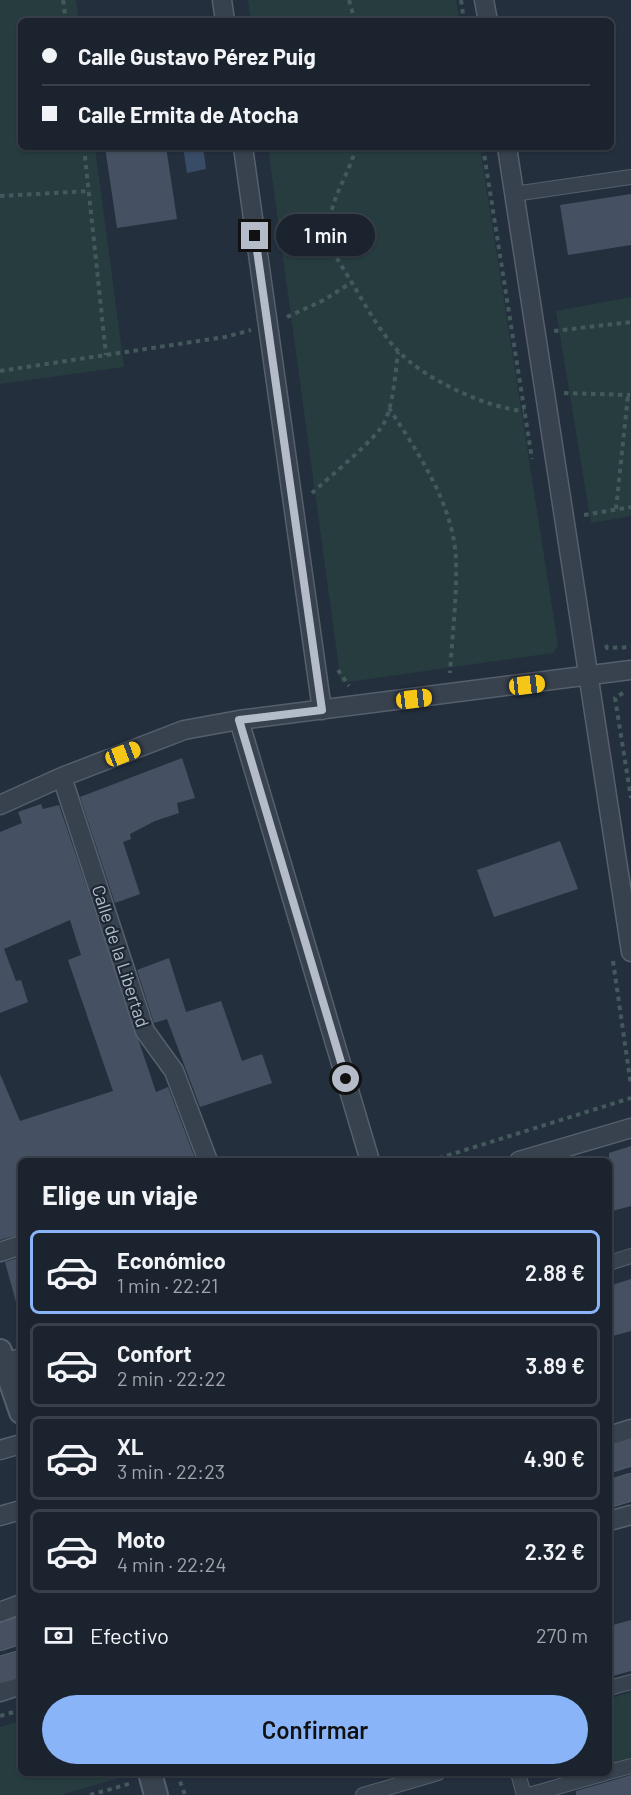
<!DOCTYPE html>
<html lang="es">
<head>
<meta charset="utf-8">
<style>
	body { margin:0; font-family:Barlow,sans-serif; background:#282f3a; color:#f1f3f6; height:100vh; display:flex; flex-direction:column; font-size:22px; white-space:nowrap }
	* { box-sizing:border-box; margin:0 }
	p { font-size:20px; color:#a0a4aa }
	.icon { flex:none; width:33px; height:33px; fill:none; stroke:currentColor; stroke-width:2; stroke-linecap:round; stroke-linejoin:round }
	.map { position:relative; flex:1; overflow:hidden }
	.drawer { position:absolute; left:18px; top:1158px; width:594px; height:618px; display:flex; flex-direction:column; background:#1b232e; border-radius:9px; box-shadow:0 2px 4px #0004,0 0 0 2px #39404a }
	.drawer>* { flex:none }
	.guide { position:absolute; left:18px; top:18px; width:596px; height:132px; border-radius:9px; box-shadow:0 2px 4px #0004,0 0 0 2px #39404a; display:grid; align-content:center; height:132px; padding:0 24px; background:#1b232e }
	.end { position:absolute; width:27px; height:27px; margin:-14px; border:8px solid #b4bcc9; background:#111; box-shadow:0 0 0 3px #111 }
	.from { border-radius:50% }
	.bubble { position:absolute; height:42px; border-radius:21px; background:#1b232e; box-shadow:0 2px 4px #0004,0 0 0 2px #39404a; font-size:20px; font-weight:600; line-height:42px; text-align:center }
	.car { position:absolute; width:18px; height:36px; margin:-18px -9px; border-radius:8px; box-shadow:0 0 4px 2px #0007; background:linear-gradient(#f5c518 24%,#345 0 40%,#f5c518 0 76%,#345 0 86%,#f5c518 0) }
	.guide b { display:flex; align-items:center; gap:21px; height:57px; font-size:22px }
	.guide b+b { border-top:2px solid #39404a }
	.guide i { width:15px; height:15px; background:#f1f3f6 }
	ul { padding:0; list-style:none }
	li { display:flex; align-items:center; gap:18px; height:84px; margin:0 12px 9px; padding:0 12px; border:3px solid #39404a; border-radius:9px }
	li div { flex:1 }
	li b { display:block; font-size:22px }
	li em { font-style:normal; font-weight:600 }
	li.active { border-color:#8ab4f8 }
	li>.icon { width:54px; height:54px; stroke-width:1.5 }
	h2 { padding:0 24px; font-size:27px; line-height:72px }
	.pay { display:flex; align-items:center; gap:15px; height:66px; padding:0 24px; font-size:22px }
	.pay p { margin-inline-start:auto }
	.cta { display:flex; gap:12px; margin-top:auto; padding:12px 24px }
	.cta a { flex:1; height:69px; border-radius:36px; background:#8ab4f8; color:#111; font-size:24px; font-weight:600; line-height:69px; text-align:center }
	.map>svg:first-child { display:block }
</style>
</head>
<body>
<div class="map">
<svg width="631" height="1795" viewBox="0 0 631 1795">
	<rect width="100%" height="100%" fill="#242f3e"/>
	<!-- green -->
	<path fill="#263c3f" d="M0,0H76L79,21H21V147H95L124,367L0,384Z
		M248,0H456L460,21H251Z
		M268,147H480L558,645L553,653L341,683Z
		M631,297V516L591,523L556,311Z
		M631,1692V1757L609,1764V1699Z
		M21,1721V1773H121L122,1777L61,1795H0V1727Z"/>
	<!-- water -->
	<path fill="#394c67" d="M183,147H203L206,169L187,173Z"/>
	<!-- building -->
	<path fill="#455162" d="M105,147H166L177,219L117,228Z
		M631,194V245L568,255L560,205Z
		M182,758L195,798L177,803L179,813L155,821L130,834L131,839L123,842L140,894L115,903L80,797Z
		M41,804L43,809L59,805L156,1092L168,1087L196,1161H21V1234L0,1240V1074L20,1121L113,1091L68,960L81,955L70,920L4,949L16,981L21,980L28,1002L0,1013V832L22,823L18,812Z
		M560,841L578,889L494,917L477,870Z
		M169,958L186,1012L221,1001L242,1061L262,1054L272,1083L200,1107L167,1019L154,1023L137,970Z
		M631,1146V1206L609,1212V1153Z
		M21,1257V1301L16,1302L5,1262Z
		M631,1279V1331L609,1337V1286Z
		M631,1620V1671L609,1677V1626Z
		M631,1775V1795H576V1791Z"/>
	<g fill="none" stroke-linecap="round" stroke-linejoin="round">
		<defs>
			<path id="pedestrian" d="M514,194L631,177
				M609,1263L631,1256
				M609,1688L631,1682
				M609,1772L631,1766
				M518,1773L524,1795
				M363,1795L438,1773
				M529,1795L606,1773"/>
			<path id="minor" d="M222,0L225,21
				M484,0L488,21
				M243,147L322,710
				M507,147L631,952
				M239,720L370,1161
				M62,777L145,1031L174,1071L208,1161
				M0,805L62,777L184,730L239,720L631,670
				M519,1161L631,1128
				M0,1252L21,1245
				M0,1364L21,1358
				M609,1436L631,1429
				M0,1450L21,1444
				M0,1516L21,1510
				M609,1521L631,1515
				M0,1612L21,1604
				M0,1692L21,1685"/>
			<path id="tertiary" d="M0,1351L21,1412
				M150,1773L156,1795"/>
			<path id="secondary" d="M609,1459L631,1452
				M609,1494L631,1487
				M0,1637L21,1630
				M0,1670L21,1664"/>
		</defs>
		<!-- pedestrian casing -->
		<use href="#pedestrian" stroke="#565f6c" stroke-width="16"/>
		<!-- minor casing -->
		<use href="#minor" stroke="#565f6c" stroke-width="21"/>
		<!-- tertiary casing -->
		<use href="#tertiary" stroke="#565f6c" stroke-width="26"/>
		<!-- secondary casing -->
		<use href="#secondary" stroke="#565f6c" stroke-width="28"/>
		<!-- path -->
		<path stroke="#44595c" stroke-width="4" stroke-dasharray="4.5 4.5" stroke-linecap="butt" d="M63,0L66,21
			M349,0L355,21
			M461,0L464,21
			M84,147L106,355
			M356,147C349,176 327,203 329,233C330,251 344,269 352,283C366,306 380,332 398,351C424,379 487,408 524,411
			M483,147L532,459
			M0,196L90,191
			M287,317L324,300L352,282
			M554,331L631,322
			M0,371L225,337L251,330
			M564,393L630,395
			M389,408C418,453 455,506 456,562C457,599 452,637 450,673
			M312,493C328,478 378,438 385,421C394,400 395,375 398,352
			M616,509L628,395
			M584,515L631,507
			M606,645L607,648L631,647
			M338,670L349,686
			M623,693L615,698L631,798
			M613,961L631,1086
			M430,1161L631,1098
			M0,1716L21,1710
			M177,1773L185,1795
			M90,1795L132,1783"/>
		<!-- pedestrian -->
		<use href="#pedestrian" stroke="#38414e" stroke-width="14"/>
		<!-- minor -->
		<use href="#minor" stroke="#38414e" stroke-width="18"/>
		<!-- tertiary -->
		<use href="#tertiary" stroke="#38414e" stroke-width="22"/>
		<!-- secondary -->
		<use href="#secondary" stroke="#465061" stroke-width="26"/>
	</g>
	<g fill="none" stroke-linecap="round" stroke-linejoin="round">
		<!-- route -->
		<path stroke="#b4bcc9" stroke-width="8" d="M255,236L322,710L239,720L346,1079"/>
	</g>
	<g text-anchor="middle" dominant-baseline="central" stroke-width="4.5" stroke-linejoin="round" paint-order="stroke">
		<!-- street labels -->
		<g font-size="18" fill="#b4bcc9" stroke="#1d2633">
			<text transform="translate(121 956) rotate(72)">Calle de la Libertad</text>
		</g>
	</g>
</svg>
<i class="end from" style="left:346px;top:1079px"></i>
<i class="end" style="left:255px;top:236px"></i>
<div class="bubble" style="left:276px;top:214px;width:99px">1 min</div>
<i class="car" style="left:527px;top:685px;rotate:83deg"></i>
<i class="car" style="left:414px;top:699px;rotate:83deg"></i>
<i class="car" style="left:123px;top:754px;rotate:69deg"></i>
<div class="guide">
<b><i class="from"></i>Calle Gustavo Pérez Puig</b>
<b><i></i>Calle Ermita de Atocha</b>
</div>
<section class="drawer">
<h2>Elige un viaje</h2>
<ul>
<li class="active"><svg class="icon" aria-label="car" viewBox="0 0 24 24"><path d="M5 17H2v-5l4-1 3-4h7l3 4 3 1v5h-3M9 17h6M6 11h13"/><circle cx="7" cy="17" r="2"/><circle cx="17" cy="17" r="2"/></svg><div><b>Económico</b><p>1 min · 22:21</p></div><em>2.88 €</em></li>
<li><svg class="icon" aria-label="car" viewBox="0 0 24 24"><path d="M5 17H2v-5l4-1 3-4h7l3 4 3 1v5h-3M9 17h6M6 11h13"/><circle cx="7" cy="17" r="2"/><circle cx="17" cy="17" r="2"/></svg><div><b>Confort</b><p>2 min · 22:22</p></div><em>3.89 €</em></li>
<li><svg class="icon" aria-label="car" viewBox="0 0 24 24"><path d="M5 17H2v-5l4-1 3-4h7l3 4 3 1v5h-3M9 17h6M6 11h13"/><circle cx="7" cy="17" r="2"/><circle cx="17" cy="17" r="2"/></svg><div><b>XL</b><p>3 min · 22:23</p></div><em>4.90 €</em></li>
<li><svg class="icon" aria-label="car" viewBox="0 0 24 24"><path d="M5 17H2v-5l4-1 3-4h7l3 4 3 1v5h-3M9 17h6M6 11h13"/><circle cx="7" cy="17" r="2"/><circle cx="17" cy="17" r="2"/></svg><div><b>Moto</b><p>4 min · 22:24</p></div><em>2.32 €</em></li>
</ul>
<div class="pay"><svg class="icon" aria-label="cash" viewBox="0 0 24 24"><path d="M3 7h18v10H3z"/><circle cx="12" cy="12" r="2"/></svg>Efectivo<p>270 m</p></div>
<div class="cta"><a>Confirmar</a></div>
</section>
</div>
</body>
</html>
